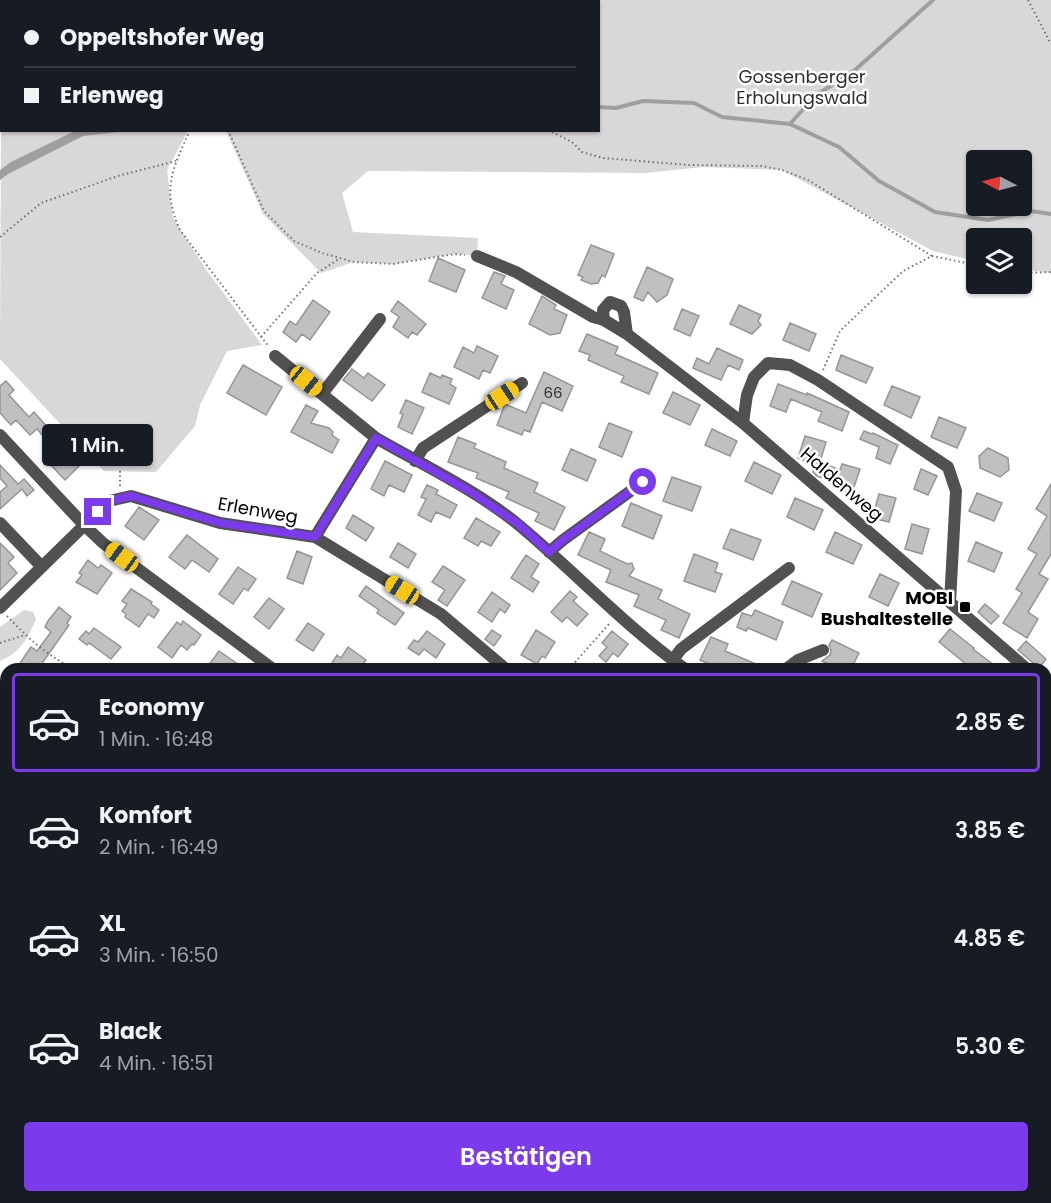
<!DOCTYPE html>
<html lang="de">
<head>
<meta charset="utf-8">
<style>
	body { margin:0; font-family:Poppins,sans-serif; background:#20242c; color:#f1f3f6; height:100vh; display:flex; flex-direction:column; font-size:22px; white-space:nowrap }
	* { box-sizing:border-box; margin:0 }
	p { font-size:20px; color:#9ea1a6 }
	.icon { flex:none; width:33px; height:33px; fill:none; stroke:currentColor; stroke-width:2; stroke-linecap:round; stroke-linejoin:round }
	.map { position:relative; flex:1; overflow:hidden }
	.drawer { position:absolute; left:0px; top:663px; width:1052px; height:540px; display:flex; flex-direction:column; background:#171b24; border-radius:18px 18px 0 0; box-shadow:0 2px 4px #0004 }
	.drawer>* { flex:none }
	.hud { position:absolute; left:0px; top:0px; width:600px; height:132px; box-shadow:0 2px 4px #0004; display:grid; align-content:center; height:132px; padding:0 24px; background:#171b24 }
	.needle { width:39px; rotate:276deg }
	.tools { position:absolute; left:966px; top:150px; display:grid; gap:12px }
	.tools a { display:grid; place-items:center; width:66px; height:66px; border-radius:6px; background:#171b24; box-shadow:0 2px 4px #0004; font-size:30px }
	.end { position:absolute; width:27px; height:27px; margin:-14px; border:8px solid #7c3aed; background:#fff; box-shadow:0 0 0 3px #fff }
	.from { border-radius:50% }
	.bubble { position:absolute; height:42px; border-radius:6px; background:#171b24; box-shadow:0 2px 4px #0004; font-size:20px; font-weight:600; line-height:42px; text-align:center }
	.car { position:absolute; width:18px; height:36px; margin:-18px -9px; border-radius:8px; box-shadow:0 0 4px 2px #0007; background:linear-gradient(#f5c518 24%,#345 0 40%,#f5c518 0 76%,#345 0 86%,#f5c518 0) }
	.hud b { display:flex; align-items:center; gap:21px; height:57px; font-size:22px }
	.hud b+b { border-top:2px solid #363941 }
	.hud i { width:15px; height:15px; background:#f1f3f6 }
	ul { padding:10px 0 0; list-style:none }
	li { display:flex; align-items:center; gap:18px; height:99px; margin:0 12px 9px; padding:0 12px; border:3px solid transparent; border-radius:6px }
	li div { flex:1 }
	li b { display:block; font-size:22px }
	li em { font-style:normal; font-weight:600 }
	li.active { border-color:#7c3aed }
	li>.icon { width:54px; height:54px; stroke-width:1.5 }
	.action { display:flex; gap:12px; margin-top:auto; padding:12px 24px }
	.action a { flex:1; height:69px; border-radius:6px; background:#7c3aed; color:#fff; font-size:24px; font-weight:600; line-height:69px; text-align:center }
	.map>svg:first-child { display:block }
</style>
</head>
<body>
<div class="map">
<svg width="1051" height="1203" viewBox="0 0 1051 1203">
	<rect width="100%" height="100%" fill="#fff"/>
	<!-- green -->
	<path fill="#d8d8d8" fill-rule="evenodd" d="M88,0H1051V273L1022,269V238H976V261L933,251L782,170L703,167L645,173L368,171L342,193L353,232L478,238L477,256L455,254L393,264L354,262L321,273L263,214L226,131L598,130V2H87ZM976,160H1022V206H976Z
		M1,113L2,130L188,131L167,170L173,218L205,268L262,345L227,351L200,405L195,426L156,472L104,471L0,359Z
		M24,610L33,612L36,619C28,638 20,653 0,661V627Z
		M1046,1151L1051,1156V1203H655L650,1197H1046Z
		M132,1197H189L186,1203H142Z
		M197,1197H240V1203H195Z
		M573,1197H614L619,1203H573Z"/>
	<!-- water -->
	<path fill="#9f9f9f" d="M77,130L127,131L83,136L8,174L0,180V170L11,162Z
		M0,1019L6,1020V1047L2,1071H0Z"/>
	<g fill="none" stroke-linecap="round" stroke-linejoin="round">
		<!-- stream -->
		<path stroke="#9f9f9f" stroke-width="4" d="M185,0L186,2
			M598,107L616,108L643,101L694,103L722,117L790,124L839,147L879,181L935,212L988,220L1031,211L1051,214
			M790,124L815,96L855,70L933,0"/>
	</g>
	<!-- building -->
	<path fill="#c0c0c0" stroke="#959595" stroke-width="1.5" d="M591,245L614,254L605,277L602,275L598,283L591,284L581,280L583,277L578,275Z
		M438,258L465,270L456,292L429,281Z
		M647,267L673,279L667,295L657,302L648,292L643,301L634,297Z
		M494,272L505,276L501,284L514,290L506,309L482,298Z
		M542,296L556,305L554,309L567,315L560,333L550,335L529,324Z
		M313,300L330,312L310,340L302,334L296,342L283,332L290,321L296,325Z
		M398,301L426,324L417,335L412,332L408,338L393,327L399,317L391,311Z
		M739,305L761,315L758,321L761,325L752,334L730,324Z
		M682,309L699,316L690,336L674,329Z
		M790,323L816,334L809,351L783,340Z
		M587,334L618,347L615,354L658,373L649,394L621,382L624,376L588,360L590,355L579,351Z
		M477,346L498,356L490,373L483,370L479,379L454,367L463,347L474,353Z
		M717,348L743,360L739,370L728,365L721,380L693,368L697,358L709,364Z
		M841,355L873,368L866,383L836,370Z
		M243,365L282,387L266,415L227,393Z
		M352,369L364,378L368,373L385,385L372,401L343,380Z
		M544,372L573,386L562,411L542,402L530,432L524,430L522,435L497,425L505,404L526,413Z
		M430,373L441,378L442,375L452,379L450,384L456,388L449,404L422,392Z
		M6,381L14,390L9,395L29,417L34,412L50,430L43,436L37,429L30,435L16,420L11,425L0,413V386Z
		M778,384L807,395V393L849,412L842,431L818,421L822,412L791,399L786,412L770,406Z
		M892,386L920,397L911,418L884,405Z
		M673,392L700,405L690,425L663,413Z
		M406,400L424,408L412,434L398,427L403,414L400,413Z
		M306,405L318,411L311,423L329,428L333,432L332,435L339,440L332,453L291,432Z
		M939,417L966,428L957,448L931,437Z
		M609,423L632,432L622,457L599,447Z
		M712,429L737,441L730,456L705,445Z
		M864,431L872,434L873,433L898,445L890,464L876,458L879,447L860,439Z
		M805,436L826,442L820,462L840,470L842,464L860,469L852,493L834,487L835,482L817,476L813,472L815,465L798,458Z
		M56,437L82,463L65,480L47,461L55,453L47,445Z
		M458,437L476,444L474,448L506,462L504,468L538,483L534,492L565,507L554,530L535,521L539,513L506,498L509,492L476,478L478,473L448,462Z
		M988,448L1008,458L1009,470L1000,477L980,468L979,456Z
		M571,449L596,460L587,481L562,470Z
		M385,461L412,475L404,492L389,485L384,496L371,489Z
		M754,462L781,475L772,494L745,481Z
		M0,465L18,484L24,479L34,490L27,496L22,489L0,509V492L7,486L0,478Z
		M921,469L937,476L928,495L914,489Z
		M672,477L701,487L692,511L663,501Z
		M1051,484V554L1039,574L1048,579L1028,612L1038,619L1027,638L1003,623L1022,593L1016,589L1037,554L1028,549L1047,516L1036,509Z
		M427,485L438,490L436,494L457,505L450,518L436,512L431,522L418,515L426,499L421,497Z
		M977,493L1002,503L994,521L969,511Z
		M879,494L896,498L889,522L872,518Z
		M795,498L823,510L814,530L787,517Z
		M631,503L662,516L653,539L622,526Z
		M139,507L159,520L144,540L125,526Z
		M353,515L374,528L366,541L346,528Z
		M476,518L500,532L491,546L481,541L478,546L464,538Z
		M912,524L929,529L922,554L905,549Z
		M731,529L761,540L753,560L723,548Z
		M589,532L605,539L600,551L627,564L632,563L634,569L629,576L662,590L658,599L690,614L679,638L661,630L666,620L634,606L639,595L606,582L611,570L578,555Z
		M835,532L862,545L853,564L826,552Z
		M187,535L218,559L209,572L192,560L185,569L169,557Z
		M976,542L1002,553L994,572L968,561Z
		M0,543L14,557L8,563L17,573L0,590Z
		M398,543L416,554L408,568L390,557Z
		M297,551L312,557L303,584L287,578Z
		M694,554L718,563L715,572L722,574L715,592L684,581Z
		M526,555L539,564L531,577L539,582L533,592L511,578Z
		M88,560L98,568L101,565L112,573L97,594L76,582L82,575L79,573Z
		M443,566L465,580L447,606L438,600L445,590L432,582Z
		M238,567L256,579L248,591L244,588L233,604L219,594Z
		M880,574L899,583L888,606L869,597Z
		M792,581L822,594L812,617L782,604Z
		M366,586L404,613L395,625L377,613L379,610L359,596Z
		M131,589L152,602L151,604L159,610L154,618L148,614L139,627L125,617L126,614L122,611L127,604L122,601Z
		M570,591L577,597L573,601L588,614L577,626L567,617L562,622L551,612Z
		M492,592L510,605L505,613L500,609L492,622L478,612Z
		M269,598L284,609L269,629L254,617Z
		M985,604L999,616L991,624L978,612Z
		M59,607L71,617L67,623L69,625L38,669H16L31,647L37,651L51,632L45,627L48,621Z
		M755,610L783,622L776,640L748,628L746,631L737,627L742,613L752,616Z
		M183,621L201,635L194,645L192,644L187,650L181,645L172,658L158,647L177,622L181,625Z
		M308,623L324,634L313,651L296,640Z
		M94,628L121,647L111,659L89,643L87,645L79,639L86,631L89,634Z
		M950,629L974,648L973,649L999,669H972L939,642Z
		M492,630L501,636L494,646L485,639Z
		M536,630L555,642L545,658L542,656L537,664L521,655Z
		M427,631L445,644L436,658L424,649L419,655L408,648L414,640L418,642Z
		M612,631L628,644L618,657L613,653L606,662L599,656L607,647L602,643Z
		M711,637L728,644L725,651L768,669H721L700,660Z
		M832,640L859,653L851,669H839L822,661L830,655L831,651L829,645Z
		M1026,641L1046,659L1039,668L1018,650Z
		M348,647L366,660L360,669H328L337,655L341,658Z
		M219,651L245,669H206Z"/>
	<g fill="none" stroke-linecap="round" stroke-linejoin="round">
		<!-- path -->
		<path stroke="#737373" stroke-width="2" stroke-dasharray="1.5 3" stroke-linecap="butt" d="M175,0L176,2
			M1028,0L1051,44
			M190,130C173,168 161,189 180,230L269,347
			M228,130L264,211L294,241L322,253L354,262L393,264L455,254L465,255
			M548,130L572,142L582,152L603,158L689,165L762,166L782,170L808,180L932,256
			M0,237L41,203L118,176L176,161
			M1022,273L1051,272
			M261,337L317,273L339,259
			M823,370L840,331L903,271L932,256L976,265
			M120,471V487
			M7,616C27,637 48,657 75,669
			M0,643L25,635
			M569,669L610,623
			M0,716L6,720
			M0,946L1,947L6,942
			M0,992L6,991
			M0,998L6,999
			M0,1092L6,1088
			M0,1118L6,1122
			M1046,1155L1051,1161
			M1046,1180L1051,1184
			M125,1197L135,1203
			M177,1197L180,1201L178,1203
			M660,1197L665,1203
			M747,1197L753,1203
			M854,1197L861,1203
			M969,1197L975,1203
			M190,1203L192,1197
			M204,1203L205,1197
			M522,1203L523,1197
			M570,1203V1197
			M593,1203L594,1197
			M688,1203L694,1197
			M758,1203L763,1197
			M833,1203L839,1197
			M898,1203L904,1197
			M929,1203L934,1197
			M1007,1203L1013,1197"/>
		<!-- minor -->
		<path stroke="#515151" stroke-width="12" d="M54,0L55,2
			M477,256L516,272L593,317L604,320
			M627,334L624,312L621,306L610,302L603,310L604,320L627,334L743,423L1027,669
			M275,356L376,438
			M322,394L380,319
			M743,423L747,395L754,377L768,363L790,365L818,380L948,467L956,491L950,602
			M0,435L84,525L103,543L273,669
			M415,461L423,448L522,383
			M0,523L42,567
			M315,537L376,438C423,465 478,491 520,526C576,573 625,626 685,669
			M549,552L563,540L643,482
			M0,608L109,501L131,496L220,523L315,537L441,614L506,669
			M673,660L681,649L789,568
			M786,669L798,660L823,650
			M1046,685L1051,690
			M1046,817L1051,822
			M1046,893L1051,898
			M0,970H6
			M1047,1000L1051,1004
			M1046,1124L1051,1127
			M249,1197V1203
			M631,1197L636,1203
			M19,1200L21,1197
			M329,1203L330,1197"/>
	</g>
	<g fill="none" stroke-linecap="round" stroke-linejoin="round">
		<!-- route -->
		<path stroke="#7c3aed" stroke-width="8" d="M98,512L109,501L131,496L220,523L315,537L376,438L471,492L518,524L549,552L563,540L643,482"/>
	</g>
	<!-- markers -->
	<rect fill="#000" stroke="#fff" stroke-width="2" x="959" y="601" width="12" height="12" rx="3"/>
	<g text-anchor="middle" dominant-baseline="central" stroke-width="5" stroke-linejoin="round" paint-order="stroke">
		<!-- number labels -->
		<g font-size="15" fill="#303030">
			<text x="553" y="392">66</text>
		</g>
		<!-- park labels -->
		<g font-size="18" fill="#2f2f2f" stroke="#fff">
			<text x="802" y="76">Gossenberger<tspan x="802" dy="21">Erholungswald</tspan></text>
		</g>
		<!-- street labels -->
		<g font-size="18" fill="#000" stroke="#fff">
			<text transform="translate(842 484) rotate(41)">Haldenweg</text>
			<text transform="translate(258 510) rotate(10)">Erlenweg</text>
		</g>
		<!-- poi labels -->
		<g font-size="18" font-weight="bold" fill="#000" stroke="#fff" text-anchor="end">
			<text x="953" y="597">MOBI<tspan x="953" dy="21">Bushaltestelle</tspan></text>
		</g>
	</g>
</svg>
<div class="tools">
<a><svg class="needle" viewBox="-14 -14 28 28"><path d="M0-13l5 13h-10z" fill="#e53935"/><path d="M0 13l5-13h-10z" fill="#9ea1a6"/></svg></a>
<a><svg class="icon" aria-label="layers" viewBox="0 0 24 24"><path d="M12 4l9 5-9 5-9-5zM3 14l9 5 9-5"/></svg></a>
</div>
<i class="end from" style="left:643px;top:482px"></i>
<i class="end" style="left:98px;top:512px"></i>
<div class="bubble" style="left:42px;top:424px;width:111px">1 Min.</div>
<i class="car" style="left:306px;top:381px;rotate:129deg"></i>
<i class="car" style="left:502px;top:396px;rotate:57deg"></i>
<i class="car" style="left:122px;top:557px;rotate:306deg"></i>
<i class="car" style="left:402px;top:590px;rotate:302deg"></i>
<div class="hud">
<b><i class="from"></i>Oppeltshofer Weg</b>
<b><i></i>Erlenweg</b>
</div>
<section class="drawer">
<ul>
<li class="active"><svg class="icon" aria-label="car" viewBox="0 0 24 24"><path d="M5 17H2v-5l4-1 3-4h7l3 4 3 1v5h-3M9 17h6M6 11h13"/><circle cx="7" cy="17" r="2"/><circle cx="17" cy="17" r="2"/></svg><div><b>Economy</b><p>1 Min. · 16:48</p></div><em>2.85 €</em></li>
<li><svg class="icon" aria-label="car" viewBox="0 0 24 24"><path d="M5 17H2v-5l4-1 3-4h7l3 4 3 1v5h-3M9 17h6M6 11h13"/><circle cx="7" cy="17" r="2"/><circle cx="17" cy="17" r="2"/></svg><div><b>Komfort</b><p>2 Min. · 16:49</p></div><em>3.85 €</em></li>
<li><svg class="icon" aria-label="car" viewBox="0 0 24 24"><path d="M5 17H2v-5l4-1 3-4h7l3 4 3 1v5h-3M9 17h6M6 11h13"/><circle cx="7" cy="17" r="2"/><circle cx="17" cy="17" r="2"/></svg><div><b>XL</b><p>3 Min. · 16:50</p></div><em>4.85 €</em></li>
<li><svg class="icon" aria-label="car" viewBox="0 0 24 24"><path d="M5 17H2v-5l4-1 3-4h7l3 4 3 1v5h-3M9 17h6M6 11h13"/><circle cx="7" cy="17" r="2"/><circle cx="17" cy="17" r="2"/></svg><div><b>Black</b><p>4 Min. · 16:51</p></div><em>5.30 €</em></li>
</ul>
<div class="action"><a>Bestätigen</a></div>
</section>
</div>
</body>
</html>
